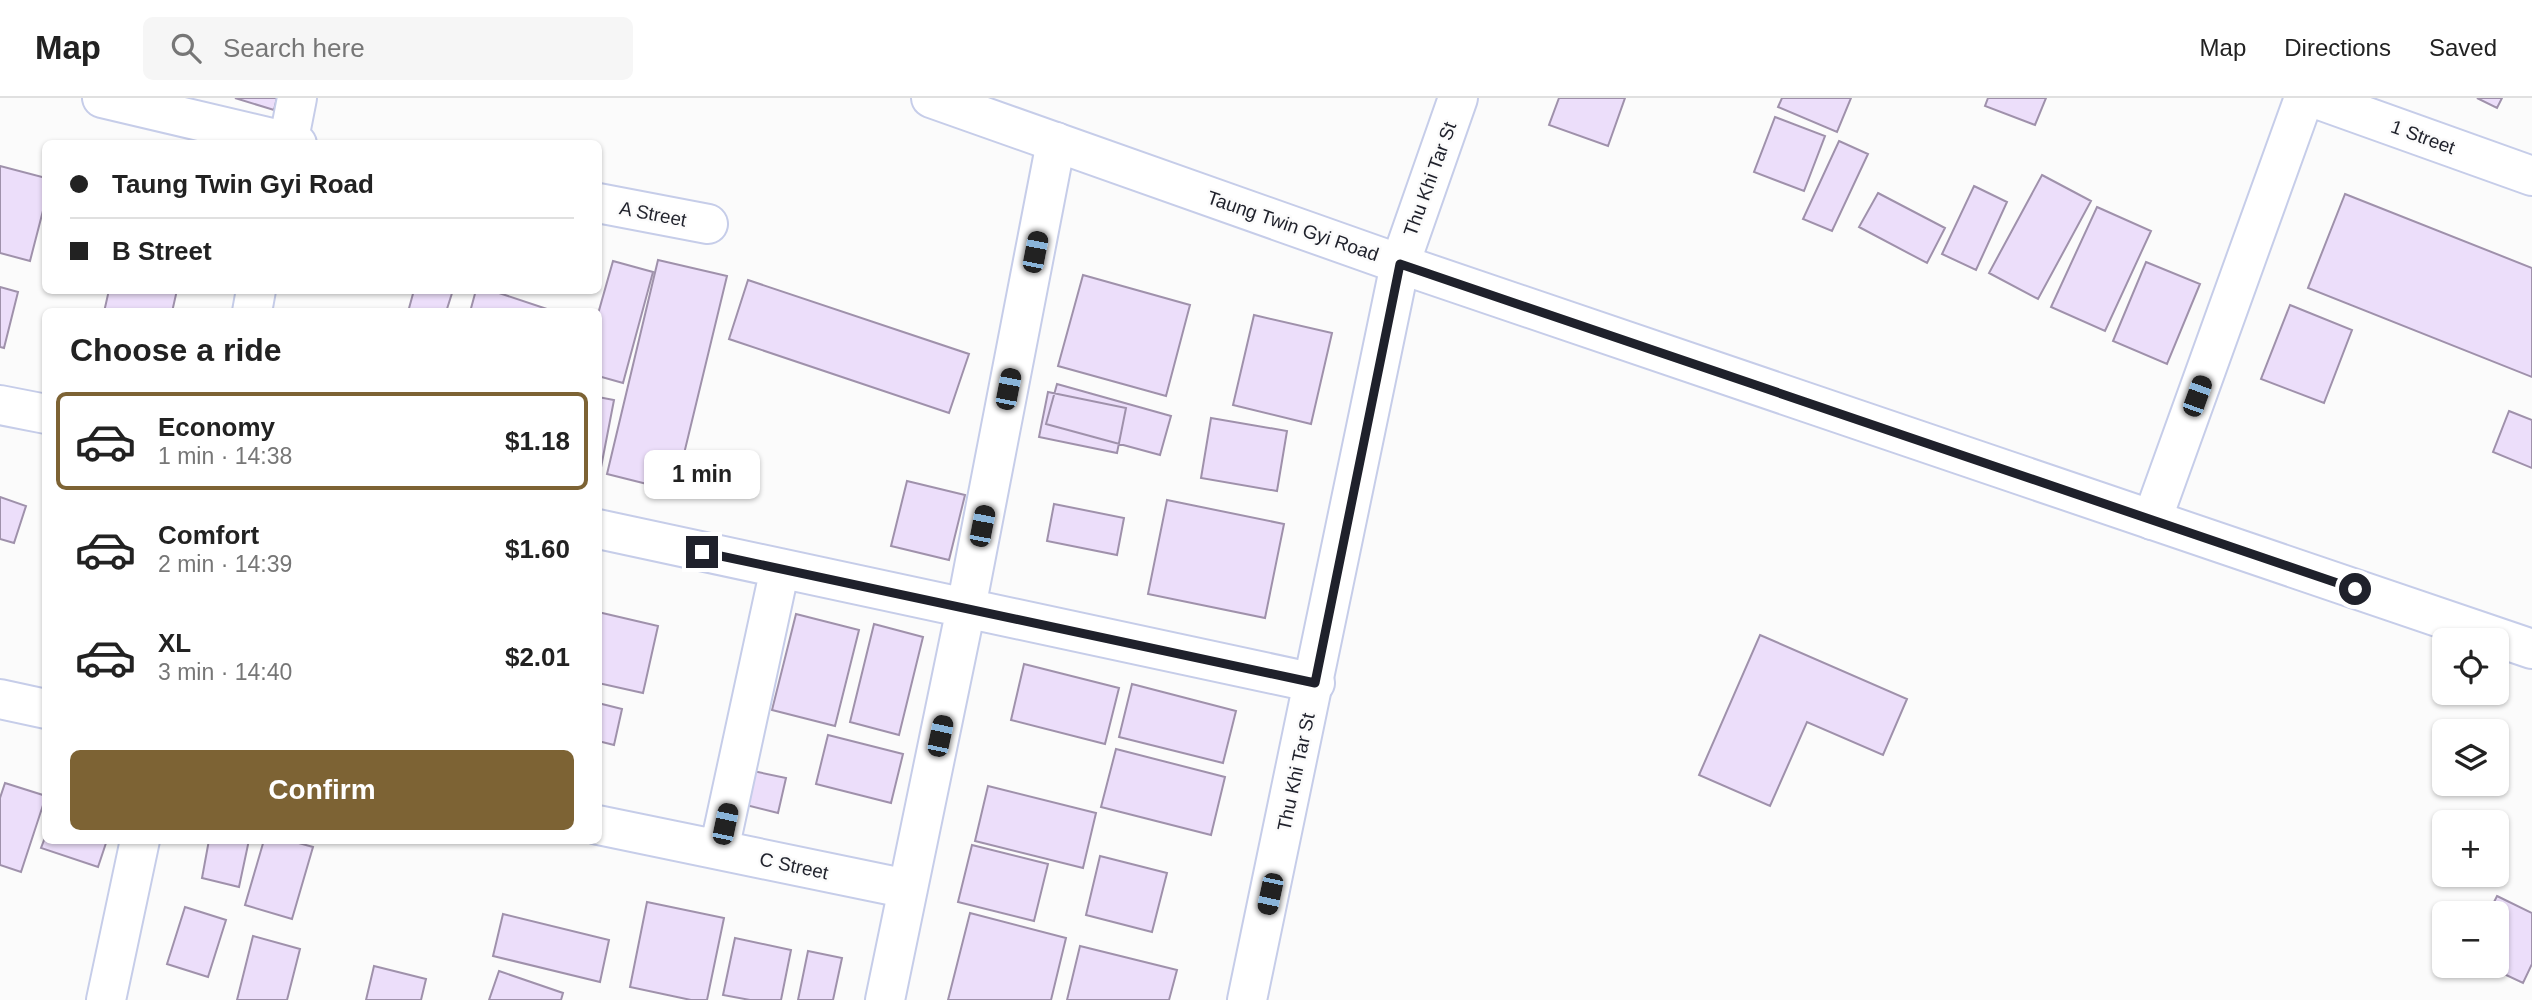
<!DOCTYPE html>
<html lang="en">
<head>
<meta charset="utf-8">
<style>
	body { margin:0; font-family:Helvetica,sans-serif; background:#f6f6f6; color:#222; height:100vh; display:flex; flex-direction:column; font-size:26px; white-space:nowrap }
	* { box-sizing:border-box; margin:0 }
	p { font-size:23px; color:#767676 }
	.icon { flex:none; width:38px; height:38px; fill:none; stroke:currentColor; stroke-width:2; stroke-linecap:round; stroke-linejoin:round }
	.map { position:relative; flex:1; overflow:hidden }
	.details { position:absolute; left:42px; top:210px; width:560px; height:536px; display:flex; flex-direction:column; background:#fff; border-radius:10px; box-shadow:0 2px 5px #0004 }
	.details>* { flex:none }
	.top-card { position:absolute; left:42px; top:42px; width:560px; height:154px; border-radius:10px; box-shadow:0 2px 5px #0004; display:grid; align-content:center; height:154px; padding:0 28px; background:#fff }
	.buttons { position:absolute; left:2432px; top:530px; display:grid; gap:14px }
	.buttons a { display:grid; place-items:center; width:77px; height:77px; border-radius:10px; background:#fff; box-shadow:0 2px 5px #0004; font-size:35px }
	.end { position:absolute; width:32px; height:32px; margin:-16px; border:9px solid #1f212b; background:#fff; box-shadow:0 0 0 4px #fff }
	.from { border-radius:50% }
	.bubble { position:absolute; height:49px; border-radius:10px; background:#fff; box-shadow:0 2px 5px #0004; font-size:23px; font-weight:600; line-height:49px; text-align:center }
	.car { position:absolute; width:21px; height:42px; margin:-21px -10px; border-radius:9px; box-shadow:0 0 5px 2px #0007; background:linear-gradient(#222 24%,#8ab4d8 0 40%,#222 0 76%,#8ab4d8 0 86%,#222 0) }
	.top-card b { display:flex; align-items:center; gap:24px; height:66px; font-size:26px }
	.top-card b+b { border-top:2px solid #e0e0e0 }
	.top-card i { width:18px; height:18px; background:#222 }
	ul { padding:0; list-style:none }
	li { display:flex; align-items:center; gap:21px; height:98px; margin:0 14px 10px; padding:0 14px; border:4px solid transparent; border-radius:10px }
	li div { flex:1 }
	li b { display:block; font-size:26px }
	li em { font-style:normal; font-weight:600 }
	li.selected { border-color:#7d6334 }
	li>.icon { width:63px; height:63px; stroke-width:1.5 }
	h2 { padding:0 28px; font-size:32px; line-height:84px }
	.action { display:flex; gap:14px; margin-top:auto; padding:14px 28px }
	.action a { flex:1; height:80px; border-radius:10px; background:#7d6334; color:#fff; font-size:28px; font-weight:600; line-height:80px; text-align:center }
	header { display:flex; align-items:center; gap:42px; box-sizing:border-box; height:98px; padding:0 35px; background:#fff; border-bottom:2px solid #e0e0e0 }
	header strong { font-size:33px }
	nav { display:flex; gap:38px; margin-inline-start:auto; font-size:24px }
	.search { width:490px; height:63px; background:#f6f6f6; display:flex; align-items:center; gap:18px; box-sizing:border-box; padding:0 24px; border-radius:10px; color:#767676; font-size:26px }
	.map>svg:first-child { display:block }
</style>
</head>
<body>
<header>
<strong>Map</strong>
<div class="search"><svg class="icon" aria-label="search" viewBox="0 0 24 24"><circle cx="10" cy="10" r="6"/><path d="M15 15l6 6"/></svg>Search here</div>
<nav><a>Map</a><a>Directions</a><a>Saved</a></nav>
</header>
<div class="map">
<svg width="2532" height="902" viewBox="0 0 2532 902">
	<rect width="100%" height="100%" fill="#fbfbfb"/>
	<!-- building -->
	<path fill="#ecdefa" stroke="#9f91ab" stroke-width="2" d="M235,0H277L274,12Z
		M1559,0H1625L1608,48L1549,27Z
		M1782,0H1851L1837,34L1778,9Z
		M1988,0H2046L2035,27L1985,8Z
		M2477,0H2502L2497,10Z
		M1775,19L1825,38L1804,93L1754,74Z
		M1839,43L1868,56L1832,133L1803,121Z
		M0,68L46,80V101L30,163L0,155Z
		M2042,77L2091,103L2038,201L1989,175Z
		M1974,88L2007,104L1976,172L1942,156Z
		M1878,95L1945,130L1927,165L1859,129Z
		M2345,96L2532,170V279L2308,190Z
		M2097,109L2151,133L2105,233L2051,209Z
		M658,162L727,178L675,393L607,376Z
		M613,163L653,174L623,285L598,278V216Z
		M2146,164L2200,186L2167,266L2113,243Z
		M1083,177L1190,207L1166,298L1058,268Z
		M748,182L969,256L949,315L729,241Z
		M0,189L18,194L4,250L0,249Z
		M109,192H177L172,214H104Z
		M414,192H453L446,214H408Z
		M476,192H490L556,214H470Z
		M2290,207L2352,232L2324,305L2261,281Z
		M1254,217L1332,235L1311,326L1233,307Z
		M1057,286L1171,318L1160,357L1046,326Z
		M1048,294L1126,310L1117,355L1039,339Z
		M598,299L614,302L598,385Z
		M2509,313L2532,322V370L2493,354Z
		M1211,320L1287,333L1277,393L1201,380Z
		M907,383L965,397L949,462L891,448Z
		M0,399L26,408L14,445L0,441Z
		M1167,402L1284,426L1265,520L1148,496Z
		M1054,406L1124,420L1117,457L1047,443Z
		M598,514L658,528L643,595L598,585Z
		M796,516L859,532L835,628L772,612Z
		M874,526L923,539L899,637L850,624Z
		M1760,537L1907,601L1883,657L1807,624L1770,708L1699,677Z
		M1024,566L1119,590L1105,646L1011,622Z
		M1132,586L1236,613L1223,665L1119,639Z
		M598,605L622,611L614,647L598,643Z
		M828,637L903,656L891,705L816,686Z
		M1116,651L1225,679L1211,737L1101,709Z
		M753,673L786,680L778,715L746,707Z
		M5,685L46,698L21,774L0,767V700Z
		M988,688L1096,715L1083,770L975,743Z
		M46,737V742H107L98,769L41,750Z
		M209,742H249L239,789L202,780Z
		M264,742H288L313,749L292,821L245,807Z
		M972,747L1048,766L1034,823L958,804Z
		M1100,758L1167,775L1152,834L1086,817Z
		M2497,798L2532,815V866L2523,885L2487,868H2497V816H2488Z
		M647,804L724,820L707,902H691L630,889Z
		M185,809L226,822L208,879L167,866Z
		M970,815L1066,840L1051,902H948Z
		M503,816L609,842L600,884L493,858Z
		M253,838L300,851L287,902H237Z
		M735,840L791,852L781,902H750L723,897Z
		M1080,848L1177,872L1169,902H1067Z
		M808,853L842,860L833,902H798Z
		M374,868L426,881L421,902H366Z
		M499,873L563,895L561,902H489Z"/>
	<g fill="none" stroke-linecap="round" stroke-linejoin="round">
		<defs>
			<path id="street" d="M102,0L297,46
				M2314,0L2532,78
				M288,46L297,0
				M598,105L708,126
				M252,214L256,192
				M0,307L46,316
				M2152,422L2304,0
				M598,431L1315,585
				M0,601L46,611
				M598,727L908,791
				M719,752L780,470
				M106,902L140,742
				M885,902L966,510L1056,44"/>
			<path id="secondary" d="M1247,902L1400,166L1458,0"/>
			<path id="highway" d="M931,0L1400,166L2532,551"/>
		</defs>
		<!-- street casing -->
		<use href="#street" stroke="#c6cde9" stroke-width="42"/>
		<!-- secondary casing -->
		<use href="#secondary" stroke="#c6cde9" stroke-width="42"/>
		<!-- highway casing -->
		<use href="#highway" stroke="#c6cde9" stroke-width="42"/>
		<!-- street -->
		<use href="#street" stroke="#fff" stroke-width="38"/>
		<!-- secondary -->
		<use href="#secondary" stroke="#fff" stroke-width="38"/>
		<!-- highway -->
		<use href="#highway" stroke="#fff" stroke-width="38"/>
	</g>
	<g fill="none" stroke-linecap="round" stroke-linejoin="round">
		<!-- route -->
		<path stroke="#1f212b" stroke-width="9" d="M702,454L1315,585L1400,166L2355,491"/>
	</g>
	<g text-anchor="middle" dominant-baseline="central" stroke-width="5" stroke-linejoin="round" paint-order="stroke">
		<!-- street labels -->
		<g font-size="19" fill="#1f212b" stroke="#fbfbfb">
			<text transform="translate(2423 39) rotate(20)">1 Street</text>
			<text transform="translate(1430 81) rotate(-70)">Thu Khi Tar St</text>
			<text transform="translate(653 116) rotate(11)">A Street</text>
			<text transform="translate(1293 128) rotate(19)">Taung Twin Gyi Road</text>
			<text transform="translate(1296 674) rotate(-78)">Thu Khi Tar St</text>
			<text transform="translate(794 768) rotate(12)">C Street</text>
		</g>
	</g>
</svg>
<div class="buttons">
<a><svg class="icon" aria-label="locate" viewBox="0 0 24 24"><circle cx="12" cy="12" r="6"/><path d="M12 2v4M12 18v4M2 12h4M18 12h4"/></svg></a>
<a><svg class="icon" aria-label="layers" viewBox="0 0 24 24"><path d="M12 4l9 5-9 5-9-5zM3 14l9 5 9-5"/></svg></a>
<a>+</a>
<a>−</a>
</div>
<i class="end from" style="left:2355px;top:491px"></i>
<i class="end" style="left:702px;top:454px"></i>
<div class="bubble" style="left:644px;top:352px;width:116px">1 min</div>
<i class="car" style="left:1035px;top:154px;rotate:11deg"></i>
<i class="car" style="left:1008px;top:291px;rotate:11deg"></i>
<i class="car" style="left:2197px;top:298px;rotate:20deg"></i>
<i class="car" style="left:982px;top:428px;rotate:11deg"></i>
<i class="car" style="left:940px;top:638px;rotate:12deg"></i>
<i class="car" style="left:725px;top:726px;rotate:12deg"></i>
<i class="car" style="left:1270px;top:796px;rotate:192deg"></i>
<div class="top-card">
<b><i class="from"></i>Taung Twin Gyi Road</b>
<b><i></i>B Street</b>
</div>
<section class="details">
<h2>Choose a ride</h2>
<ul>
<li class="selected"><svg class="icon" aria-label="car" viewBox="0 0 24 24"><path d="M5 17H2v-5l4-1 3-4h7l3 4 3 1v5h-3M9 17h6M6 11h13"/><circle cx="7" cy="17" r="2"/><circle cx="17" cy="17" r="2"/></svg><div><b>Economy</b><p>1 min · 14:38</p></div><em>$1.18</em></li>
<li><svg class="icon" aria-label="car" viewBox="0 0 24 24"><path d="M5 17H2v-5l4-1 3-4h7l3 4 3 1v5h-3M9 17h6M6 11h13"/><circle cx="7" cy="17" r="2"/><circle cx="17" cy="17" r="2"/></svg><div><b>Comfort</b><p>2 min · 14:39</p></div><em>$1.60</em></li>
<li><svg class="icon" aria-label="car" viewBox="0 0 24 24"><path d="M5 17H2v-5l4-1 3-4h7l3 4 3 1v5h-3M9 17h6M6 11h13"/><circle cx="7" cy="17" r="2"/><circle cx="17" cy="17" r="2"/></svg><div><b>XL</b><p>3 min · 14:40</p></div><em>$2.01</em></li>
</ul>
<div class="action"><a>Confirm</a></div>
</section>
</div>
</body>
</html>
